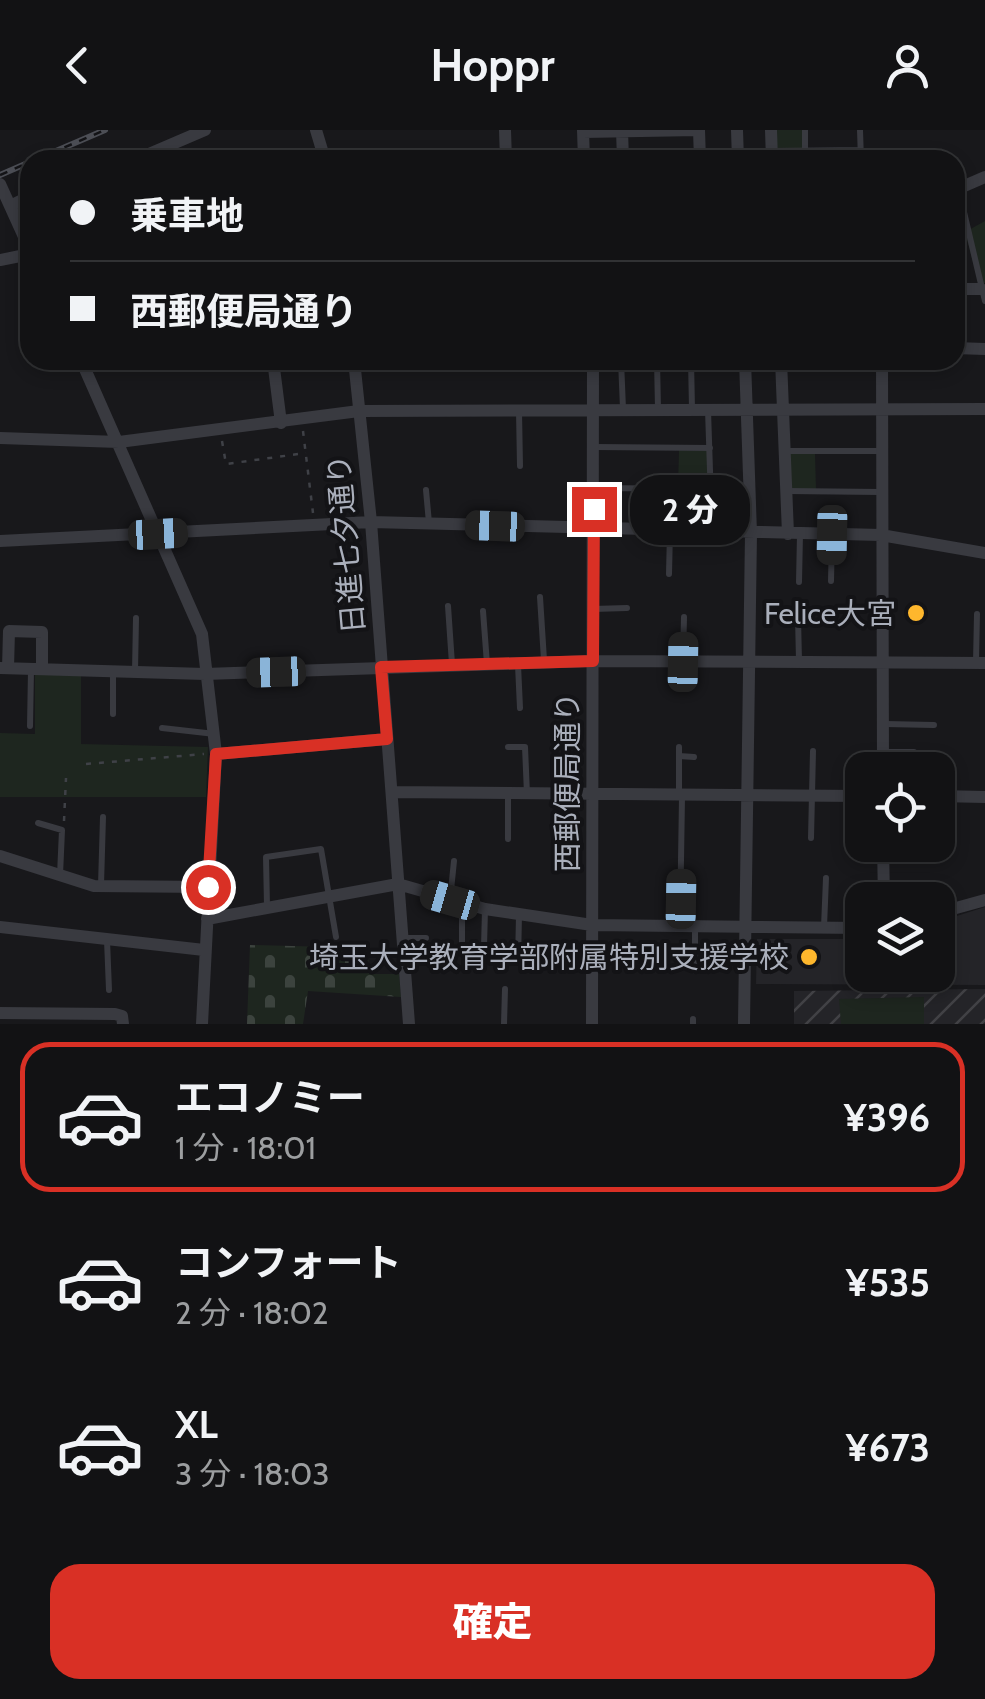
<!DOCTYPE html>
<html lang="ja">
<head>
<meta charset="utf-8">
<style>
	body { margin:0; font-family:Cabin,"Noto Sans JP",sans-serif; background:#1f2022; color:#f1f3f6; height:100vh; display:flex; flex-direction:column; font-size:38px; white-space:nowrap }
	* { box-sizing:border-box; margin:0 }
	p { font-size:32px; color:#9c9ea0 }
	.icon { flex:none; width:55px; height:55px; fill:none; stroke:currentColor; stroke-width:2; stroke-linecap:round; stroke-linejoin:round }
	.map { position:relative; height:894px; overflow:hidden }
	.drawer { display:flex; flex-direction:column; background:#121214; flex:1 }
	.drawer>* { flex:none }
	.guide { position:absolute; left:20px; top:20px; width:945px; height:220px; border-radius:30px; box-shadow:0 5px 15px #0003,0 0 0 2px #313234; display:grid; align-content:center; height:220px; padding:0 50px; background:#121214 }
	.buttons { position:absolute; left:845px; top:622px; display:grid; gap:20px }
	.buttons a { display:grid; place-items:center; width:110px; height:110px; border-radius:20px; background:#121214; box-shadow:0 5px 15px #0003,0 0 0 2px #313234; font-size:50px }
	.end { position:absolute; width:45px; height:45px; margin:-22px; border:12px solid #d93025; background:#fff; box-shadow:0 0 0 5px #fff }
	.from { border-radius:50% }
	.bubble { position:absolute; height:70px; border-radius:30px; background:#121214; box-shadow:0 5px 15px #0003,0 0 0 2px #313234; font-size:32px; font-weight:800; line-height:70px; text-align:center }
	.car { position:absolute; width:30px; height:60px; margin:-30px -15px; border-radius:12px; box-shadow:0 0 8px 2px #0007; background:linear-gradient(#222 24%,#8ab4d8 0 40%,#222 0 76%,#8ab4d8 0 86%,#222 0) }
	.guide b { display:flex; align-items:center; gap:35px; height:95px; font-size:38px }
	.guide b+b { border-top:2px solid #313234 }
	.guide i { width:25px; height:25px; background:#f1f3f6 }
	ul { padding:18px 0 0; list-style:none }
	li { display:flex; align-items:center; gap:30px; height:150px; margin:0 20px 15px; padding:0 30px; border:5px solid transparent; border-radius:30px }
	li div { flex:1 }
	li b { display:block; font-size:38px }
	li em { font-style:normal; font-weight:800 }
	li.on { border-color:#d93025 }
	li>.icon { width:90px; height:90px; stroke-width:1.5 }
	.button { display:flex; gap:20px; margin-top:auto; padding:20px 50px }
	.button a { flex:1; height:115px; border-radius:30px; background:#d93025; color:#fff; font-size:40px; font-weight:800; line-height:115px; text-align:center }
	header { display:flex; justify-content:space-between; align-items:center; height:130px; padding:0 50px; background:#121214; font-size:45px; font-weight:800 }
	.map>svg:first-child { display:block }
</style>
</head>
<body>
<header><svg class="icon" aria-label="back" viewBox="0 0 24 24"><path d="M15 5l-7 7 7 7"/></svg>Hoppr<svg class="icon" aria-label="person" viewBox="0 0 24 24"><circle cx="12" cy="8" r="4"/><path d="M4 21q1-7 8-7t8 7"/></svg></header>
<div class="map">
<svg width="985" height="894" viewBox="0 0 985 894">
	<defs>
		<pattern id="industrial-furrows" width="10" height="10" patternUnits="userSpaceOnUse" patternTransform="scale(2.5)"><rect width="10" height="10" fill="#242428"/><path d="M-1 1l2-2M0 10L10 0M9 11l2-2" fill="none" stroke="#414145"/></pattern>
		<pattern id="cemetery-stones" width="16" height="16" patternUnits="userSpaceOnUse" patternTransform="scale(2.5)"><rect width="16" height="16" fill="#1e261f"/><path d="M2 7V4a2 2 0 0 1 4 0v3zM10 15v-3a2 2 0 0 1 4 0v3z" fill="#3c433e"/></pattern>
	</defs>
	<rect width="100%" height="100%" fill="#18181b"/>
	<!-- built -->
	<path fill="#242428" d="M985,777V855L756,854L757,809H862V845H938V792Z"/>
	<!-- industrial -->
	<path fill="url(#industrial-furrows)" d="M985,859V894H794V861Z"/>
	<!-- cemetery -->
	<path fill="url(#cemetery-stones)" d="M250,815L368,818L369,844H399L401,867L308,861L303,894H247Z"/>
	<!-- park -->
	<path fill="#1e261f" d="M775,0H803L804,19H776Z
		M985,91V153L979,155L965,102Z
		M679,320L707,321L709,357H678Z
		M787,324H815L816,359H788Z
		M35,544L81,545V614L208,617L206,667H0V603L35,604Z
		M924,867V894H841L839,869Z"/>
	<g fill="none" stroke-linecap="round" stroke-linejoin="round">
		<!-- path -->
		<path stroke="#3f4147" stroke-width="2.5" stroke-dasharray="5 8" stroke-linecap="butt" d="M303,301L313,383
			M222,311L226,334L306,323
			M86,634L204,624
			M64,691L66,648"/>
		<!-- service -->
		<path stroke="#393a40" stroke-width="6" d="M805,0V20
			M860,0L861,30
			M773,21L861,20
			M959,61L985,171
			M621,230L623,279
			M657,230L658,279
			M691,230L692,279
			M782,237H880
			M708,280L712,401
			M519,281L520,336
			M595,317L710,318
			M785,321H880
			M595,358L711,359
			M426,360L429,393
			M787,361L880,362
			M669,444L670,401
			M831,451L832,406
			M799,452L800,404
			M540,467L544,530
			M448,476L452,534
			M593,479L627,478
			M483,481L487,534
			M798,487L799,531
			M683,531L684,487
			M976,532L977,484
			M518,535L520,578
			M135,541L136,488
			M113,584V543
			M885,594L934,595
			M30,596L31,540
			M162,598L215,604
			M508,617H525L527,664
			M884,622H914
			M679,626L694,627
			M508,665V709
			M679,665V617
			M38,693L62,700L60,745
			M811,708L813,621
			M101,755L103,687
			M450,770L454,731
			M462,774V815L484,817L485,779
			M267,776L266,727L321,719L336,807
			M680,794L682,667
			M695,797V841
			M824,797L826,748
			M403,808H426
			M107,810L109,860
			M518,832L519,785
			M504,894L505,859
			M693,894V889"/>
		<!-- minor -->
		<path stroke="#393a40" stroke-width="12" d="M316,0L325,30
			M505,0L506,30
			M583,0L584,30
			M622,0L623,30
			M699,0L700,30
			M737,0L738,30
			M771,0L772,30
			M583,2L698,0
			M135,30L205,0
			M0,54L30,120
			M955,60L985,47
			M10,76L30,66
			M0,130L30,124
			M955,159H981
			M955,218L985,219
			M81,230L202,504L216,624L202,894
			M273,230L281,293
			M354,230L371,392L409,894
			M781,230L788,404
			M882,230L883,640
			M0,308L119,312L359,281L985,279
			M0,411L371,392L881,405L985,423
			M0,538L205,544L593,531L985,533
			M8,538L9,501L42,502V539
			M216,624L387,609
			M392,662L862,666
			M938,666L985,667
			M883,715L884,770
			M0,726L94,756L208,757
			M938,783L985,770
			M207,789L398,754L485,779L592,795L862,798
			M0,797L204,820
			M0,883L115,884L122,886L123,894
			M592,894L593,230
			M744,894L751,403L745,230"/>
		<defs>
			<path id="rail" d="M35,30L105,0
				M0,45L30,32"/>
		</defs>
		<!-- rail casing -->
		<use href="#rail" stroke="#4c4e55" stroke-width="6"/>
		<!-- rail -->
		<use href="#rail" stroke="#131316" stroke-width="2.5" stroke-dasharray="8" stroke-linecap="butt"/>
	</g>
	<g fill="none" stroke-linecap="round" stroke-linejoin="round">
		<!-- route -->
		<path stroke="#d93025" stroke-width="12" d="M208,757L216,624L387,609L381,537L593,531L594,379"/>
	</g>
	<!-- markers -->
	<g fill="#feb72d" stroke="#131316" stroke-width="4">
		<circle cx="916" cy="483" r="10"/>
		<circle cx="809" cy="827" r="10"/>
	</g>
	<g text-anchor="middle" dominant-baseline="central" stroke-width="8" stroke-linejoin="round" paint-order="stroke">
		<!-- street labels -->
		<g font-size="30" fill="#aaafbb" stroke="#131316">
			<text transform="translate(346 414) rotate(-95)">日進七夕通り</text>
			<text transform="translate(567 652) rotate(-90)">西郵便局通り</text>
		</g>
		<!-- poi labels -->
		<g font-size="30" fill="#aaafbb" stroke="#131316" text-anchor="end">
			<text x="896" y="483">Felice大宮</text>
			<text x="789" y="827">埼玉大学教育学部附属特別支援学校</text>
		</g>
	</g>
</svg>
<div class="buttons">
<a><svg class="icon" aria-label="locate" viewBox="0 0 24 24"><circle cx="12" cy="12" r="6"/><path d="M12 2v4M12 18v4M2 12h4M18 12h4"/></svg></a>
<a><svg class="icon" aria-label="layers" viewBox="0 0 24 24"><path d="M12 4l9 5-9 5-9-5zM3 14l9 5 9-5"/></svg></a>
</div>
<i class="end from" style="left:208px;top:757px"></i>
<i class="end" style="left:594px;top:379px"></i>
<div class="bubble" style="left:630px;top:345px;width:120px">2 分</div>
<i class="car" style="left:495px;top:396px;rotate:272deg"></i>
<i class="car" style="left:158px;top:404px;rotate:87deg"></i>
<i class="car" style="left:832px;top:405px;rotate:181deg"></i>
<i class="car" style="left:683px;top:532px;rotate:1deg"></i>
<i class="car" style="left:276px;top:542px;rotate:268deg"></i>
<i class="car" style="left:681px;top:769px;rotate:1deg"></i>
<i class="car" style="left:450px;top:770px;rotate:286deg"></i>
<div class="guide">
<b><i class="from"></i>乗車地</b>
<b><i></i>西郵便局通り</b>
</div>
</div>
<section class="drawer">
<ul>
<li class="on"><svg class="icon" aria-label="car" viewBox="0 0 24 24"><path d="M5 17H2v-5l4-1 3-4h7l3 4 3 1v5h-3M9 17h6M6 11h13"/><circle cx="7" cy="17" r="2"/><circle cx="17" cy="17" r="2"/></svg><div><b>エコノミー</b><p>1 分 · 18:01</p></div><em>¥396</em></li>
<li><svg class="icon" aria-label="car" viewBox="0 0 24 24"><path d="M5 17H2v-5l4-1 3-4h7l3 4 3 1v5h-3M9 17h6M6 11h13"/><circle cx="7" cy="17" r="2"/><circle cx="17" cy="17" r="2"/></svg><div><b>コンフォート</b><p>2 分 · 18:02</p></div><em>¥535</em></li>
<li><svg class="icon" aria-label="car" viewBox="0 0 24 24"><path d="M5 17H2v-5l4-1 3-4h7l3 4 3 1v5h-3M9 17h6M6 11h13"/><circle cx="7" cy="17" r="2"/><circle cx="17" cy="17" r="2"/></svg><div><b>XL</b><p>3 分 · 18:03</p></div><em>¥673</em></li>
</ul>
<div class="button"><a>確定</a></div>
</section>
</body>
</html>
